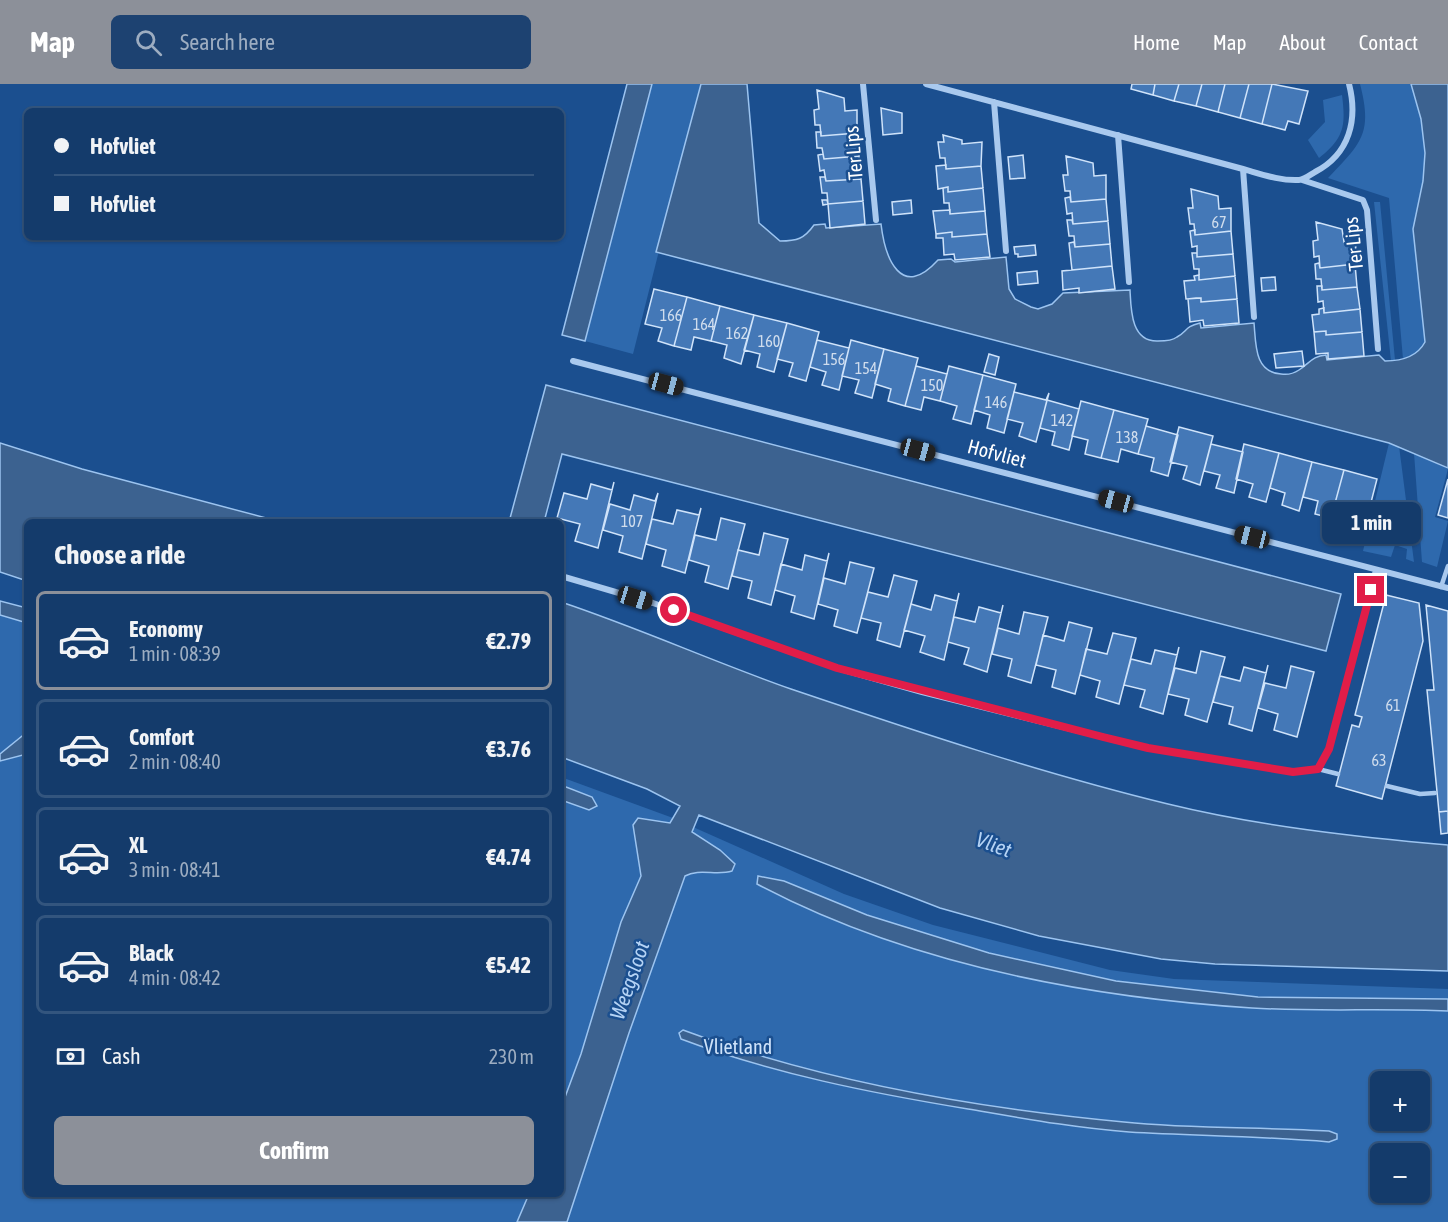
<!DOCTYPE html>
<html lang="en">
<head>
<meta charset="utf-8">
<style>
	body { margin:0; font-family:"Asap Condensed",sans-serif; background:#1d4271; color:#f1f3f6; height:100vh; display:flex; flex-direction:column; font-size:22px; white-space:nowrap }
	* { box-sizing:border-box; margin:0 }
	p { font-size:20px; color:#9dadc1 }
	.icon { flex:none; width:33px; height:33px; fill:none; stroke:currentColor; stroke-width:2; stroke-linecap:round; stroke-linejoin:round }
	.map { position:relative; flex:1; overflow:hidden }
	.details { position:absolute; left:24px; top:435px; width:540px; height:678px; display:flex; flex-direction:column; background:#143b6b; border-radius:9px; box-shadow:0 2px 4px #0004,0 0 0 2px #33557e }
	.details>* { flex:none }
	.banner { position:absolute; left:24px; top:24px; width:540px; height:132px; border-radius:9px; box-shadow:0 2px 4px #0004,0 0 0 2px #33557e; display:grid; align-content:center; height:132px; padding:0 30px; background:#143b6b }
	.fabs { position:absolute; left:1370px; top:987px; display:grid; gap:12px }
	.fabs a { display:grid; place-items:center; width:60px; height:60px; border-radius:9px; background:#143b6b; box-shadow:0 2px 4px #0004,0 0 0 2px #33557e; font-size:30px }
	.end { position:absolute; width:27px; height:27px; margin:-14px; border:8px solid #e11d48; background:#fff; box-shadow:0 0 0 3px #fff }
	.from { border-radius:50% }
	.bubble { position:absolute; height:42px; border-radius:9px; background:#143b6b; box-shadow:0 2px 4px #0004,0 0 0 2px #33557e; font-size:20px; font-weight:700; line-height:42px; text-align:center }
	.car { position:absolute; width:18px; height:36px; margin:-18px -9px; border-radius:8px; box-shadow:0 0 4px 2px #0007; background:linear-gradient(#222 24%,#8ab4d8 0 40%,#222 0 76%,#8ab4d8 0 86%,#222 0) }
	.banner b { display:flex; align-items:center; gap:21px; height:57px; font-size:22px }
	.banner b+b { border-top:2px solid #33557e }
	.banner i { width:15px; height:15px; background:#f1f3f6 }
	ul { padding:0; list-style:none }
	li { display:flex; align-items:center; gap:18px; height:99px; margin:0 12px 9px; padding:0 18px; border:3px solid #33557e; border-radius:9px }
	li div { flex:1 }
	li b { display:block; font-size:22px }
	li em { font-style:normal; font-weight:700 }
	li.active { border-color:#8c9099 }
	li>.icon { width:54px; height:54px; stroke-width:1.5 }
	h2 { padding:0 30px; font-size:27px; line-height:72px }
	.pay { display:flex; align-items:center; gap:15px; height:66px; padding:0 30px; font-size:22px }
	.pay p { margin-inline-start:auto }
	.cta { display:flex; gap:12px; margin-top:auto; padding:12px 30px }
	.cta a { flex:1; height:69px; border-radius:9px; background:#8c9099; color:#fff; font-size:24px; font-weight:700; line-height:69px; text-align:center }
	header { display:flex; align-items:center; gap:36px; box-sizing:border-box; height:84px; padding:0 30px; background:#8c9099; color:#fff }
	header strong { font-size:28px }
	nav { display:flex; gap:33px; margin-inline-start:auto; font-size:21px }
	.search { width:420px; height:54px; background:#1d4271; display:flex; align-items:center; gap:15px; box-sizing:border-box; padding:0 21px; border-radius:9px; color:#9dadc1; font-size:22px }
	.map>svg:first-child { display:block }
</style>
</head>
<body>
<header>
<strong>Map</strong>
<div class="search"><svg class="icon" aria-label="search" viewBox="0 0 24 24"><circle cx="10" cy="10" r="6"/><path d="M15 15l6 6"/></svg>Search here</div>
<nav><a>Home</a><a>Map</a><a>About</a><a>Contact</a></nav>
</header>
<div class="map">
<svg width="1448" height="1138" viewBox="0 0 1448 1138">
	<rect width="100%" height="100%" fill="#1b4f8f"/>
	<!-- green -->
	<path fill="#2e69ad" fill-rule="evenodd" d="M652,0H701L633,270L585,257Z
		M1360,0H1411L1421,35L1425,69L1423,97L1413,145L1425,258L1416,270L1403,275L1389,114L1328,94C1361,59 1373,50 1360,0Z
		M1342,11C1346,42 1344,54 1319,74L1308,56L1325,38L1323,16Z
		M1374,118H1380L1395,276L1391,277Z
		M1389,359L1399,362L1414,478L1406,475L1407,465L1395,461L1391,473L1363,467Z
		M1414,369L1448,385L1435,433L1448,437L1437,483L1422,478Z
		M0,531L27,539V1110H561V716L589,726L592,713L561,700V693L673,734L670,740L638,734L725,772L692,748L693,743L844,810L933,841L1110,886L1174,895L1448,905V1138H0ZM1380,998H1419V1036H1380ZM1380,1070H1419V1108H1380Z"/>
	<!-- water -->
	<path fill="#3c6290" stroke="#9cc4f0" stroke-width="1.5" d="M627,0H652L585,257L562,251Z
		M701,0H747L759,139L780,157C797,157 804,155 814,141L825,140L826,144L881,140C885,174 901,217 938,176L951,175L955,178L1006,173L1009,205L1015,215L1031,223L1038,225L1052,220L1063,209L1130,206C1131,226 1131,258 1158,257C1164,257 1172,257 1177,253C1188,247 1184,243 1200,239L1201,244L1254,239C1256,260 1254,288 1281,290C1287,291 1293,290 1299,286C1310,279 1312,272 1326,271L1327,276L1379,271L1385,277C1402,277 1417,273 1425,258L1413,145L1423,97L1425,69L1421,35L1411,0H1448V384L1389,359L656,168Z
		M546,301L1341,510L1326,567L562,370L544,438H509Z
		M0,359L82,385L281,438H27V497L0,488Z
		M0,517L27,524V539L0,531Z
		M561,518C639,544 714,578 791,605C915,647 1041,689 1168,720C1258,742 1356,753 1448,761V887L1215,880L1161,875L1039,852L940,824L699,731L692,748L720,766L735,780L732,787C717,792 699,784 685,792L629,949L567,1138H517L529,1110H561V1024L581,970L621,838L641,792L633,741L638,734L670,739L680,722L647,705L561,673Z
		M27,648V670L0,677V670Z
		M561,701L592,713L597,722L589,726L561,716Z
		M758,792L784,797L867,831L989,869L1116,897L1258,913L1448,915V927C1383,924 1317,928 1252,924C1083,913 908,880 757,800Z
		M683,946C823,998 975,1024 1124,1038C1192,1045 1261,1043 1329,1047L1337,1050V1055L1329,1058C1262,1052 1196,1052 1129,1048C1075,1044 1021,1034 968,1025C871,1009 774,990 681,955L679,949Z"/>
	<!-- building -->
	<path fill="#4478b7" stroke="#cfe3fa" stroke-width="1.5" d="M1132,0H1155L1153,11L1131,5Z
		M1155,0H1179L1174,17L1153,11Z
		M1179,0H1202L1196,22L1174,17Z
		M1202,0H1225L1218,28L1196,22Z
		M1225,0H1249L1240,34L1218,28Z
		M1249,0H1272L1262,40L1240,34Z
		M1272,0L1308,7L1299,40L1288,37L1285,46L1262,40Z
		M817,6L844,14L845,27L857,26V49L821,52L820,41H815L814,26L819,25Z
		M881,24L902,29V49L883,51Z
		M816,48H821V52L857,49L859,72L824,75L822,64H817Z
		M943,51L962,56V60L982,58L981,82L946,85L945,74H940L938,58H944Z
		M823,70L824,75L859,72L861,95L826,97L824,86L820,87L818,71Z
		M1023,71L1025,94L1010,95L1008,73Z
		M1066,72L1093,79L1094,92L1106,91V115L1071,118L1070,107H1065L1063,91H1068Z
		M946,81V85L981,82L983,104L948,108V103L938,105L936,82Z
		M820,93H825L826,97L861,95L863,117L828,120L827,109H822Z
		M948,103V108L983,104L985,127L950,130L949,119H944L943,104Z
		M1191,105L1218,112L1219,125L1231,124V147L1195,151L1194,140H1190L1188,124H1193Z
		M1070,113L1071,118L1106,115L1108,137L1073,140L1072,129L1067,130L1065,114Z
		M822,116H827L828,120L863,117L865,140L830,144L828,120L823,121Z
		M911,116L912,129L893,131L892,118Z
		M950,126V130L985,127L987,150L952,153V148L936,150L933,127Z
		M1067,136H1072L1073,140L1108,137L1110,160L1075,163L1074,152H1069Z
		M1316,138L1342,145L1344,158L1356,157L1355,180L1320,184L1319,172L1314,173L1313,157L1318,156Z
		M1195,146V151L1231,147L1233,170L1197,173V162L1192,163L1190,147Z
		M952,148V153L987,150L990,173L955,176L954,170L944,171L943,154H936V150Z
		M1074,158L1075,163L1110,160L1112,182L1072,186L1069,159Z
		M1035,161L1036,171L1018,173V170H1015L1014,163Z
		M1192,169H1197V173L1233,170L1235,192L1199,196V185H1194Z
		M1319,179L1320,184L1355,180L1357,203L1322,206L1321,195H1316L1315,180Z
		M1112,182L1115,205L1079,209V204L1063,206L1062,187Z
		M1037,187L1038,199L1018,201L1017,189Z
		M1199,191V196L1235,192L1237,215L1201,218V214L1186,215L1184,197L1195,196L1194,192Z
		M1275,193L1276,206L1262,207L1261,194Z
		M1317,202H1322V206L1357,203L1360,225L1324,229L1323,217L1318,218Z
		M654,205L687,213L674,262L658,257L662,244L645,240Z
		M687,213L720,222L711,257L694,253L691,266L674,262Z
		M1196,214H1201V218L1237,215L1239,239L1204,242L1203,236L1190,238L1188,215Z
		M720,222L754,231L741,280L724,274L727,261L711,257Z
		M1324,224V229L1360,225L1362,248L1326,251V247L1314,248L1312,231L1319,230V225Z
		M754,231L787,239L774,288L757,283L760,270L744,266Z
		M787,239L819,248L806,297L789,292L793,279L777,275Z
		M1326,247V251L1362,248L1364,272L1328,275V269L1316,270L1314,248Z
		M817,256L849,264L839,306L822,301L826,288L810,283Z
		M851,256L884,265L872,314L855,309L859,296L842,292Z
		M884,265L918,274L905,322L888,317L891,305L875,300Z
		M1302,267L1304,282L1276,284L1274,270Z
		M989,270L999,273L995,291L984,288Z
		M916,282L947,290L940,317L924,313L921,326L905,322Z
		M949,282L983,291L971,340L953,335L957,322L940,317Z
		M983,291L1016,300L1004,349L987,344L990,331L974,326Z
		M1014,308L1046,316L1049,309L1036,358L1019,352L1023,339L1007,335Z
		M1047,316L1079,325L1069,366L1052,361L1055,348L1040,344Z
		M1081,317L1114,326L1101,374L1085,370L1088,356L1072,352Z
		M1114,326L1148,335L1138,370L1121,365L1118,378L1101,374Z
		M1146,342L1178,351L1168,392L1151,387L1154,374L1138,370Z
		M1179,343L1213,352L1200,401L1183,395L1187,382L1170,378Z
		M1211,360L1243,368L1234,409L1216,404L1220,391L1204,387Z
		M1244,360L1279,369L1266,418L1249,413L1253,400L1236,395Z
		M1279,369L1312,378L1299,427L1282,421L1285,409L1270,404Z
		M1312,378L1344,386L1331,434L1315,430L1318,417L1303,413Z
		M1344,386L1377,395L1368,430L1351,426L1348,439L1331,434Z
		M1448,395V434L1438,431Z
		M614,398L598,464L575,457L580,440L557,434L564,409L587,415L591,400L612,406Z
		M658,409L642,475L619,468L623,452L603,446L610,420L630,426L634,411L655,417Z
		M701,424L685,489L662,482L666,466L646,460L652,435L673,440L677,426L699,431Z
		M721,434L745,440L728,505L705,498L709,482L689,476L695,451L716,456Z
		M764,449L788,455L771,521L748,514L752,497L732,492L738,466L759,471Z
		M829,469L814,535L791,528L795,512L775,506L781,480L802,486L805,471L827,477Z
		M850,478L874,484L857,549L834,542L838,526L818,520L824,494L845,500Z
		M894,491L917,497L900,563L877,556L881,539L861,534L868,508L888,513Z
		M959,509L944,576L920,568L925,552L904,546L911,520L931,526L935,511L957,517Z
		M1386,511L1419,519L1423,557L1382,715L1336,702L1352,641L1359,643L1362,633L1355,631Z
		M1003,521L987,588L964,580L969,564L948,558L954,533L975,538L979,523L1001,529Z
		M1426,521L1448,527V727L1439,728L1427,606H1434Z
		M1426,521L1448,527V727L1439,728L1427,606H1434Z
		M1024,528L1048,533L1031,599L1008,592L1012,575L992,570L998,544L1019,550Z
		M1069,538L1092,544L1075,610L1052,603L1056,586L1036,581L1043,551L1064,557Z
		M1113,549L1136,554L1119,620L1096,613L1100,597L1080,591L1086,565L1107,570Z
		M1179,563L1163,630L1140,623L1145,606L1124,601L1131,575L1151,580L1155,566L1177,571Z
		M1201,567L1225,573L1207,638L1185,631L1189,615L1168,610L1175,584L1196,589Z
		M1268,581L1252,647L1229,640L1233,623L1213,618L1220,592L1240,597L1244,583L1266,589Z
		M1291,582L1314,588L1297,653L1274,646L1278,630L1258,624L1265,599L1286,604Z
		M1448,727V749L1441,750L1439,728Z"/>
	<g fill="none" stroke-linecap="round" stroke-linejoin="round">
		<!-- lane -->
		<path stroke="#a9c9ee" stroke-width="4.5" d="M1441,503L1448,482
			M1318,685L1338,690
			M1387,702L1420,710L1435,709"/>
		<!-- street -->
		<path stroke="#a9c9ee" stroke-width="6" d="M863,0L876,136
			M926,0L1243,85C1261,90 1280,97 1299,96C1304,96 1310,91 1315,88C1350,70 1358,35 1349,0
			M994,18L1006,167
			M1118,51L1129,198
			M1243,85L1254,233
			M1302,96L1363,116L1367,126L1378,265
			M573,277L1448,504
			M561,492L653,519L837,584L922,608L1148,664L1293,688L1318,685L1329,665L1376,486"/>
	</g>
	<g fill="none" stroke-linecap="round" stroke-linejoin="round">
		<!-- route -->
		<path stroke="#e11d48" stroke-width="8" d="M674,526L837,584L1103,653L1148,664L1293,688L1318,685L1329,665L1371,506"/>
	</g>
	<g text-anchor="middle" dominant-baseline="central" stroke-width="5" stroke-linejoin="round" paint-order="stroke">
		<!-- number labels -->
		<g font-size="16" fill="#d0dded">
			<text x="1219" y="138">67</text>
			<text x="671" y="231">166</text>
			<text x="704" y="240">164</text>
			<text x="737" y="249">162</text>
			<text x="769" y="257">160</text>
			<text x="834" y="275">156</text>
			<text x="866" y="284">154</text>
			<text x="932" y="301">150</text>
			<text x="996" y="318">146</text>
			<text x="1062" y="336">142</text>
			<text x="1127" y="353">138</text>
			<text x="632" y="437">107</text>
			<text x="1393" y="621">61</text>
			<text x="1379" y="676">63</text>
		</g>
		<!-- street labels -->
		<g font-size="20" fill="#fff" stroke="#1b4f8f">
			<text transform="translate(853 69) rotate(-95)">Ter Lips</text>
			<text transform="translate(1353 160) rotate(-96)">Ter Lips</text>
			<text transform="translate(997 369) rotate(15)">Hofvliet</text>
		</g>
		<!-- park labels -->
		<g font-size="20" fill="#cfe3fa" stroke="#1b4f8f">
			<text x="738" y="962">Vlietland</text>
		</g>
		<!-- water labels -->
		<g font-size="21" font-style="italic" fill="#b5d3f5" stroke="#1b4f8f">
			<text transform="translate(994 760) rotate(20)">Vliet</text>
			<text transform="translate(629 896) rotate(-71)">Weegsloot</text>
		</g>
	</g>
</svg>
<div class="fabs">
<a>+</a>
<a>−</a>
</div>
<i class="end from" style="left:674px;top:526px"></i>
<i class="end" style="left:1371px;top:506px"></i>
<div class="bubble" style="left:1322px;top:418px;width:99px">1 min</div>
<i class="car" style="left:666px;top:300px;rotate:105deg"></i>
<i class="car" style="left:918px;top:366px;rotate:105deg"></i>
<i class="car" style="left:1116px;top:417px;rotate:285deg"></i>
<i class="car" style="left:1252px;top:453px;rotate:284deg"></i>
<i class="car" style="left:635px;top:514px;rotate:107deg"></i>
<div class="banner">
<b><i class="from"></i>Hofvliet</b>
<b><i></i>Hofvliet</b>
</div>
<section class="details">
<h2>Choose a ride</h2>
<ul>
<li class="active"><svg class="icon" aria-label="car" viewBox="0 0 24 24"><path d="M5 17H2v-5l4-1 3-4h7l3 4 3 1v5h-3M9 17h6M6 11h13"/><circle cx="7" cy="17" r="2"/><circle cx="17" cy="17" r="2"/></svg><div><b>Economy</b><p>1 min · 08:39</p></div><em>€2.79</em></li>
<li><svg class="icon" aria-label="car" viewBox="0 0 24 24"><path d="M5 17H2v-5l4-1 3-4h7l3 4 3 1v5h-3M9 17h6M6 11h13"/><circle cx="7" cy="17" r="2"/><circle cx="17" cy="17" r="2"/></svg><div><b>Comfort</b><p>2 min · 08:40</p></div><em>€3.76</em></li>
<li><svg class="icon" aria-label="car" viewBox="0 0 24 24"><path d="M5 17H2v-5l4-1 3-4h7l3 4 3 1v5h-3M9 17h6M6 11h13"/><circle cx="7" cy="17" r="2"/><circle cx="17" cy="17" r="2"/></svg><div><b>XL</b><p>3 min · 08:41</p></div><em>€4.74</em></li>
<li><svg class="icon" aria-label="car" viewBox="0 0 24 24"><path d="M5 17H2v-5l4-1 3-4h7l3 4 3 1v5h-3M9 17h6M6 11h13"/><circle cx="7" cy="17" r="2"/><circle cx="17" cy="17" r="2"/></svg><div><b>Black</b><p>4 min · 08:42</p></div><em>€5.42</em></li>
</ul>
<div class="pay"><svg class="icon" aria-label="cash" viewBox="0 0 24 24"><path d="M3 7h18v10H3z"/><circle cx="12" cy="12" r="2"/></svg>Cash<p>230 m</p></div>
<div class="cta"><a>Confirm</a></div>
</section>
</div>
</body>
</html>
